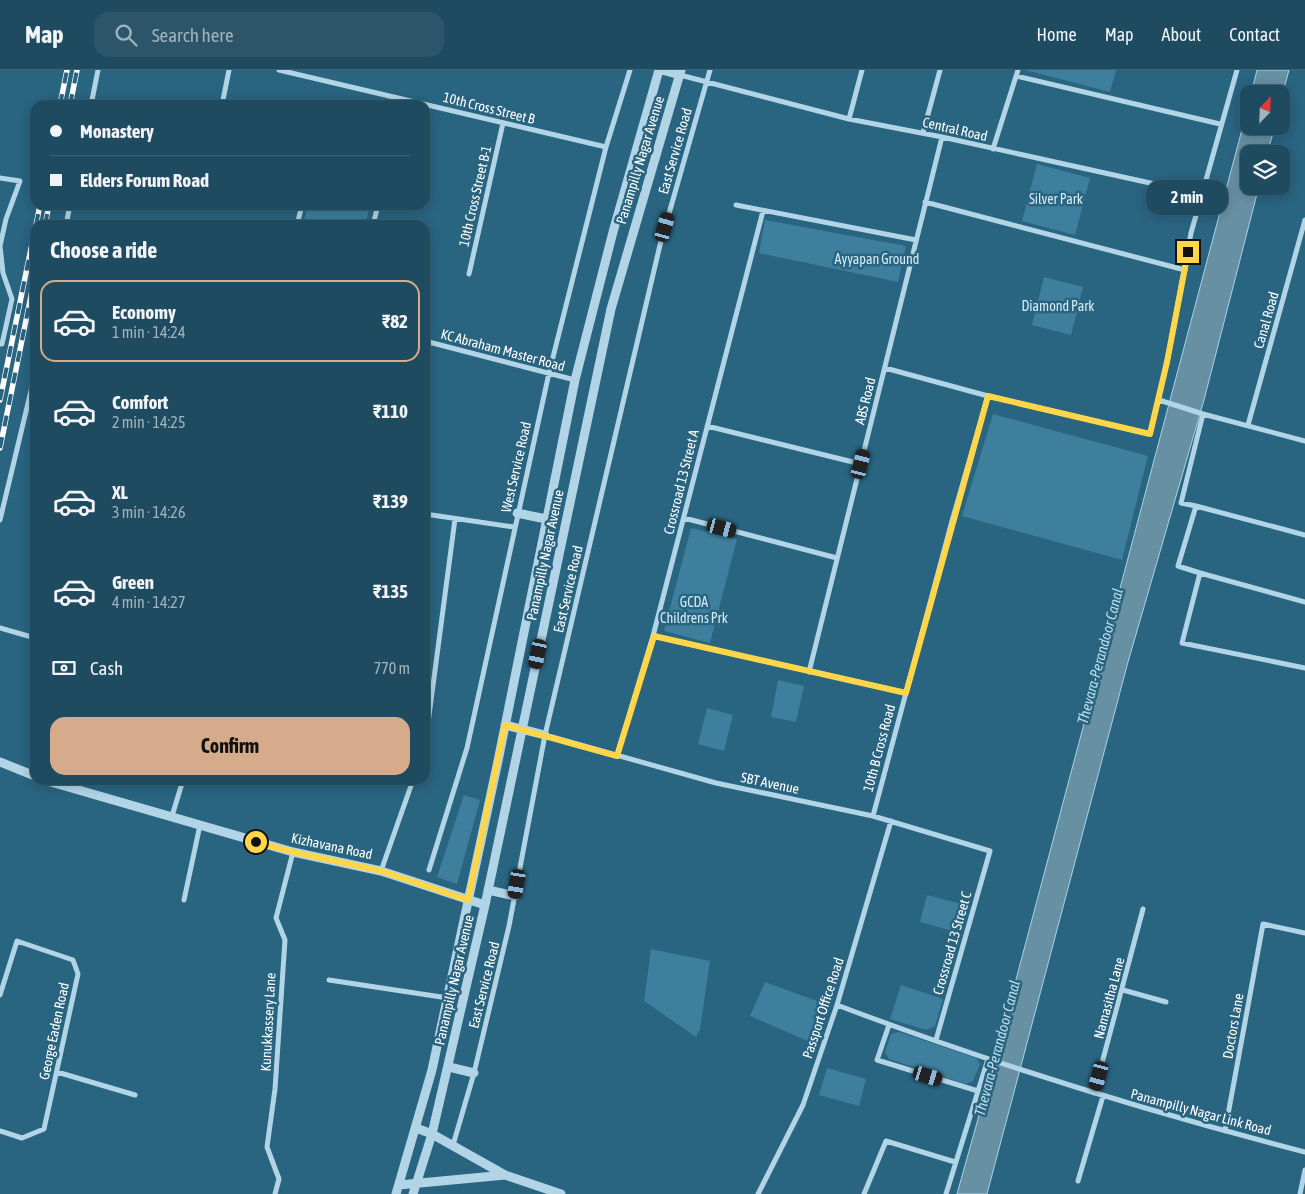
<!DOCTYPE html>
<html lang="en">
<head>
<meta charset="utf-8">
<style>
	body { margin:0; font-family:"Asap Condensed",sans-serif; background:#2c556a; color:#f1f3f6; height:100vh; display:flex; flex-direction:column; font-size:19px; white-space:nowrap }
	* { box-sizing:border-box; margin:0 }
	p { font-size:16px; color:#a1b3bd }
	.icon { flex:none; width:28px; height:28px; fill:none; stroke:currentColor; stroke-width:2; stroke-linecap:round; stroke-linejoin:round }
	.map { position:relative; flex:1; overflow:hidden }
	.sheet { position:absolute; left:30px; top:150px; width:400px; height:565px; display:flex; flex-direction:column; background:#1f4b61; border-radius:15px; box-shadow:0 2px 12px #0003,0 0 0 1px #3c6376 }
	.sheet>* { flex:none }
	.guide { position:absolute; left:30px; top:30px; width:400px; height:110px; border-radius:15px; box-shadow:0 2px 12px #0003,0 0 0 1px #3c6376; display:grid; align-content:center; height:110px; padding:0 20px; background:#1f4b61 }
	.needle { width:32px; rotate:23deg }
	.controls { position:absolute; left:1240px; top:15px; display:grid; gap:10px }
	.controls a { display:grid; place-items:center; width:50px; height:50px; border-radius:10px; background:#1f4b61; box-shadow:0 2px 12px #0003,0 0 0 1px #3c6376; font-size:25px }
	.end { position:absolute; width:22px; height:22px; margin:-11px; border:6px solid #ffd54a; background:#111; box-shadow:0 0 0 2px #111 }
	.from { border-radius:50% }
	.bubble { position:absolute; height:35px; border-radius:15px; background:#1f4b61; box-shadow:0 2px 12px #0003,0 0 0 1px #3c6376; font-size:16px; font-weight:700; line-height:35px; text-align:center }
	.car { position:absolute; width:15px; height:30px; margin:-15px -8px; border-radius:6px; box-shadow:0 0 4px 1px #0007; background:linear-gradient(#222 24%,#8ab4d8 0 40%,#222 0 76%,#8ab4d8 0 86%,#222 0) }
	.guide b { display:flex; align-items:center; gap:18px; height:48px; font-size:19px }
	.guide b+b { border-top:1px solid #3c6376 }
	.guide i { width:12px; height:12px; background:#f1f3f6 }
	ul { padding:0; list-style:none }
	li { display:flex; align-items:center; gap:15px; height:82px; margin:0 10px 8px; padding:0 10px; border:2px solid transparent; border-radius:15px }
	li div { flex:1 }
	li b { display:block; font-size:19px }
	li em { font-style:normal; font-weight:700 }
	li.selected { border-color:#d6ab8b }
	li>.icon { width:45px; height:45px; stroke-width:1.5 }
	h2 { padding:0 20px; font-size:22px; line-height:60px }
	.pay { display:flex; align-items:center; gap:12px; height:55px; padding:0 20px; font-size:19px }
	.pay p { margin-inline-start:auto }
	.button { display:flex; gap:10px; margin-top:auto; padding:10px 20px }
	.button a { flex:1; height:58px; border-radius:15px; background:#d6ab8b; color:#111; font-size:20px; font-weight:700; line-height:58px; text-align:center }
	header { display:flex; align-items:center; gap:30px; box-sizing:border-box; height:70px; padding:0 25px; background:#1f4b61; border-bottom:1px solid #3c6376 }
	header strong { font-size:24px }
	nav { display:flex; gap:28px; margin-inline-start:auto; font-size:18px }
	.search { width:350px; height:45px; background:#2c556a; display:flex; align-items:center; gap:12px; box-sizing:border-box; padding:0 18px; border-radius:15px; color:#a1b3bd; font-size:19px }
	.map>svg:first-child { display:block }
</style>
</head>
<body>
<header>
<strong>Map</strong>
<div class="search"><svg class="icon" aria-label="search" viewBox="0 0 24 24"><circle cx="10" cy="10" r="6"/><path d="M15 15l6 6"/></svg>Search here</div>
<nav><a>Home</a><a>Map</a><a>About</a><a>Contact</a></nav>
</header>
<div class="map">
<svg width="1305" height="1124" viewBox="0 0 1305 1124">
	<rect width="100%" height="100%" fill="#296481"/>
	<!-- green -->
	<path fill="#3e7f9e" d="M1025,0H1116L1110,22Z
		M1037,94L1090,108L1075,165L1022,151Z
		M308,135H370L365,155H303Z
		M765,150L906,176L898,212L759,183Z
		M1044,207L1083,217L1071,265L1032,255Z
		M993,344L1148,386L1122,490L962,446Z
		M691,458L737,469L710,573L664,561Z
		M778,610L804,616L796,652L771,647Z
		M707,638L733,645L724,681L698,674Z
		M464,725L480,730L457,814L437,807Z
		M927,825L969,836L960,863L920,852Z
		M651,879L710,891L700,959L696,967L644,931Z
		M765,912L825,934L815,974L750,946Z
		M901,915L943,929L935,956L926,960L890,949Z
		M899,962L976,988L980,994L973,1011L966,1014L889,989L885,982L891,964Z
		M827,998L866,1009L859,1036L819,1025Z"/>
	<!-- water -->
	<path fill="#6890a3" stroke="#a6d3e6" d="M1257,0H1289L1281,30V24H1251Z
		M1249,33V56H1275L1267,84H1249V116H1259L1204,330L1128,592L987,1124H957L997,981Z"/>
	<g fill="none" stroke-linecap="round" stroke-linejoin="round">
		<!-- minor -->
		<path stroke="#b1d5e6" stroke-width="5" d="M279,0L606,77
			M680,5L849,49L942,67L1200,124
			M1016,6L1220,54
			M91,35L98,0
			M222,35L229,0
			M849,49L862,0
			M923,63L940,0
			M993,79L1018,0
			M0,108L20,111L6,149L0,176L3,203L12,229L2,274H0
			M925,132L1185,200
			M736,135L916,170
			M66,155L70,135
			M297,155L302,135
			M373,155L378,135
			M469,204L503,53
			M425,271L575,310
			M885,298L988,326L1150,364L1167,292L1191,163L1237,0
			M1159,330L1203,344L1305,371
			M1203,344L1181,433L1196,436L1178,496L1200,503L1182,573L1305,598
			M1248,355L1305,150
			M707,356L861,394
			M1196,436L1305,465
			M425,444L514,457
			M684,448L837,488
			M0,450L35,304
			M1200,503L1305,532
			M0,558L35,568
			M653,566L906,623
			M809,602L942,67
			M545,665L716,713L873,746L990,781L936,970
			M425,676L455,449
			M617,686L653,566L763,141
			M172,746L183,710
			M873,746L952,451L988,326
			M429,800L467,678L549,303L606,77L630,0
			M381,801L413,710
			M184,830L200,755
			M329,910L448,928
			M1123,920L1166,932
			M0,925L17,871L73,890L78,904L44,1059L22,1068L0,1061
			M837,935C990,993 1146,1041 1305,1082
			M889,955L877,990L978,1021
			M57,1002L135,1025
			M1094,1023L1143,839
			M1225,1061L1263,854L1305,863
			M453,1075L474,1003L509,856L545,665L660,175L710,0
			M1078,1111L1103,1026
			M275,1124L279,1109L267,1077L275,1019L285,870L276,848L293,782
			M758,1124L803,1035L837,935L891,751
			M864,1124L886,1071L955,1092
			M946,1124L988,989
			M1300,1124L1305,1100"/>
		<!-- tertiary -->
		<path stroke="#b1d5e6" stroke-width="9" d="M662,0L680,5
			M517,443L546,449
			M505,655L545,665
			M0,692L35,706
			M44,710L293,782L381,801L485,835
			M488,820L515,826
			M449,997L474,1003
			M416,1058L432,1064L505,1105L561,1124
			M399,1115L505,1105
			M396,1124L432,1000L498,691L575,310L613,162L659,0
			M413,1124L432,1064L485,835L611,239L681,0"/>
		<defs>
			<path id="rail" d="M60,35L67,0
				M70,35L77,0
				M36,155L40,135
				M45,155L49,135
				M0,330L35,159
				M0,378L35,206"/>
		</defs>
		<!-- rail casing -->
		<use href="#rail" stroke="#fff" stroke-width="5.5"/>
		<!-- rail -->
		<use href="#rail" stroke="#296481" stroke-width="4" stroke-dasharray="11" stroke-linecap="butt"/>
	</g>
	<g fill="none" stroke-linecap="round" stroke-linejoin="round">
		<!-- route -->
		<path stroke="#ffd54a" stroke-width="6" d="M256,772L293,782L381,801L468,830L505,655L617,686L654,566L906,623L988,326L1150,364L1167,292L1188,182"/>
	</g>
	<g text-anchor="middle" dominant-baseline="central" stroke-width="5" stroke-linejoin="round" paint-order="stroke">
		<!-- street labels -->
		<g font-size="14" fill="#fff" stroke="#296481">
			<text transform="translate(489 38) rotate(14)">10th Cross Street B</text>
			<text transform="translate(955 59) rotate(13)">Central Road</text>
			<text transform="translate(675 81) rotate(-74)">East Service Road</text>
			<text transform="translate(640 90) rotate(-73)">Panampilly Nagar Avenue</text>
			<text transform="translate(475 126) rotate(-77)">10th Cross Street B-1</text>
			<text transform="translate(1266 250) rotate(-74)">Canal Road</text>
			<text transform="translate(503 280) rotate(15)">KC Abraham Master Road</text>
			<text transform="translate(865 331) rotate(-76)">ABS Road</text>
			<text transform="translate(516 397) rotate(-77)">West Service Road</text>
			<text transform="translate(681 412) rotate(-76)">Crossroad 13 Street A</text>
			<text transform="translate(545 485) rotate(-78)">Panampilly Nagar Avenue</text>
			<text transform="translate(568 519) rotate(-77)">East Service Road</text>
			<text transform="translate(879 678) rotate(-75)">10th B Cross Road</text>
			<text transform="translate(770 713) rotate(12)">SBT Avenue</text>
			<text transform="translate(332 776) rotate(12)">Kizhavana Road</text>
			<text transform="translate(952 873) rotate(-74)">Crossroad 13 Street C</text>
			<text transform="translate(454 910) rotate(-77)">Panampilly Nagar Avenue</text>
			<text transform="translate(484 915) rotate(-76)">East Service Road</text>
			<text transform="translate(1109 928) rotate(-75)">Namasitha Lane</text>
			<text transform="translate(823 938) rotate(-72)">Passport Office Road</text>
			<text transform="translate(268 952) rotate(-87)">Kunukkassery Lane</text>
			<text transform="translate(1233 956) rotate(-80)">Doctors Lane</text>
			<text transform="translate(54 961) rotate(-78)">George Eaden Road</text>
			<text transform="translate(1201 1042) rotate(15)">Panampilly Nagar Link Road</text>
		</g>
		<!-- park labels -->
		<g font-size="14" fill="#d4ebf5" stroke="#296481">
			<text x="1056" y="129">Silver Park</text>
			<text x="877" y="189">Ayyapan Ground</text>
			<text x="1058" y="236">Diamond Park</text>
			<text x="694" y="532">GCDA<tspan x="694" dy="16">Childrens Prk</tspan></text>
		</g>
		<!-- water labels -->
		<g font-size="15" font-style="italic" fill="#bddeed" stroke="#296481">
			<text transform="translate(1100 586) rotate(-75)">Thevara-Perandoor Canal</text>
			<text transform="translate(997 978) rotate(-75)">Thevara-Perandoor Canal</text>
		</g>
	</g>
</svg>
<div class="controls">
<a><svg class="needle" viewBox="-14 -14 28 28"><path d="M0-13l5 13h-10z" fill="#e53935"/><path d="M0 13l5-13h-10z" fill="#a1b3bd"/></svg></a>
<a><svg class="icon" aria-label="layers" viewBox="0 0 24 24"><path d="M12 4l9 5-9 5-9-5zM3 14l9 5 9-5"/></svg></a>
</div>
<i class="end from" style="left:256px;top:772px"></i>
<i class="end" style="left:1188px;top:182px"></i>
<div class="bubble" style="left:1146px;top:110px;width:82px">2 min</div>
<i class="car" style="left:665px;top:157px;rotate:16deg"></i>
<i class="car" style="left:861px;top:394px;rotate:14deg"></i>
<i class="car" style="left:722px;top:458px;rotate:105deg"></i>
<i class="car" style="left:538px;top:584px;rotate:192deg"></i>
<i class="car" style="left:517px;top:814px;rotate:190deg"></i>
<i class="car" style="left:928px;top:1006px;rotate:107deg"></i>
<i class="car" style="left:1099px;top:1006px;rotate:195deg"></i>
<div class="guide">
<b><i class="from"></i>Monastery</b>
<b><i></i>Elders Forum Road</b>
</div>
<section class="sheet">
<h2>Choose a ride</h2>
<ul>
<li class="selected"><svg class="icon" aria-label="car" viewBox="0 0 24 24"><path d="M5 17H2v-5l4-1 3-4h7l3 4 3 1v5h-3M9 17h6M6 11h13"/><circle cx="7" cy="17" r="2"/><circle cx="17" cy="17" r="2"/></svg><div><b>Economy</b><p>1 min · 14:24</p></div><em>₹82</em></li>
<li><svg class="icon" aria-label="car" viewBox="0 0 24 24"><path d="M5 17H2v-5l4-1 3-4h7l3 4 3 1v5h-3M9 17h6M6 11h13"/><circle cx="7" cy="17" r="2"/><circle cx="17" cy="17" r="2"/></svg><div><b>Comfort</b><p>2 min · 14:25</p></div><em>₹110</em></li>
<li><svg class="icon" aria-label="car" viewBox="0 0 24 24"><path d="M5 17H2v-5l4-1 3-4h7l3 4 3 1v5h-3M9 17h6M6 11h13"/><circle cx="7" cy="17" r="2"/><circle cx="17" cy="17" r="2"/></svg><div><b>XL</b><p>3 min · 14:26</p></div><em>₹139</em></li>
<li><svg class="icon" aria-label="car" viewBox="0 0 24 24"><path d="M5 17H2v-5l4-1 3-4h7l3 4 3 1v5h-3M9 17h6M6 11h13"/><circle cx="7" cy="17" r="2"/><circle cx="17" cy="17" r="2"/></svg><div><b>Green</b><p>4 min · 14:27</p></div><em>₹135</em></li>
</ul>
<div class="pay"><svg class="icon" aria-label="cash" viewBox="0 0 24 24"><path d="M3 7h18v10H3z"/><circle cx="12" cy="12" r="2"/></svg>Cash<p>770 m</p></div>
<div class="button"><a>Confirm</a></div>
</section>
</div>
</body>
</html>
